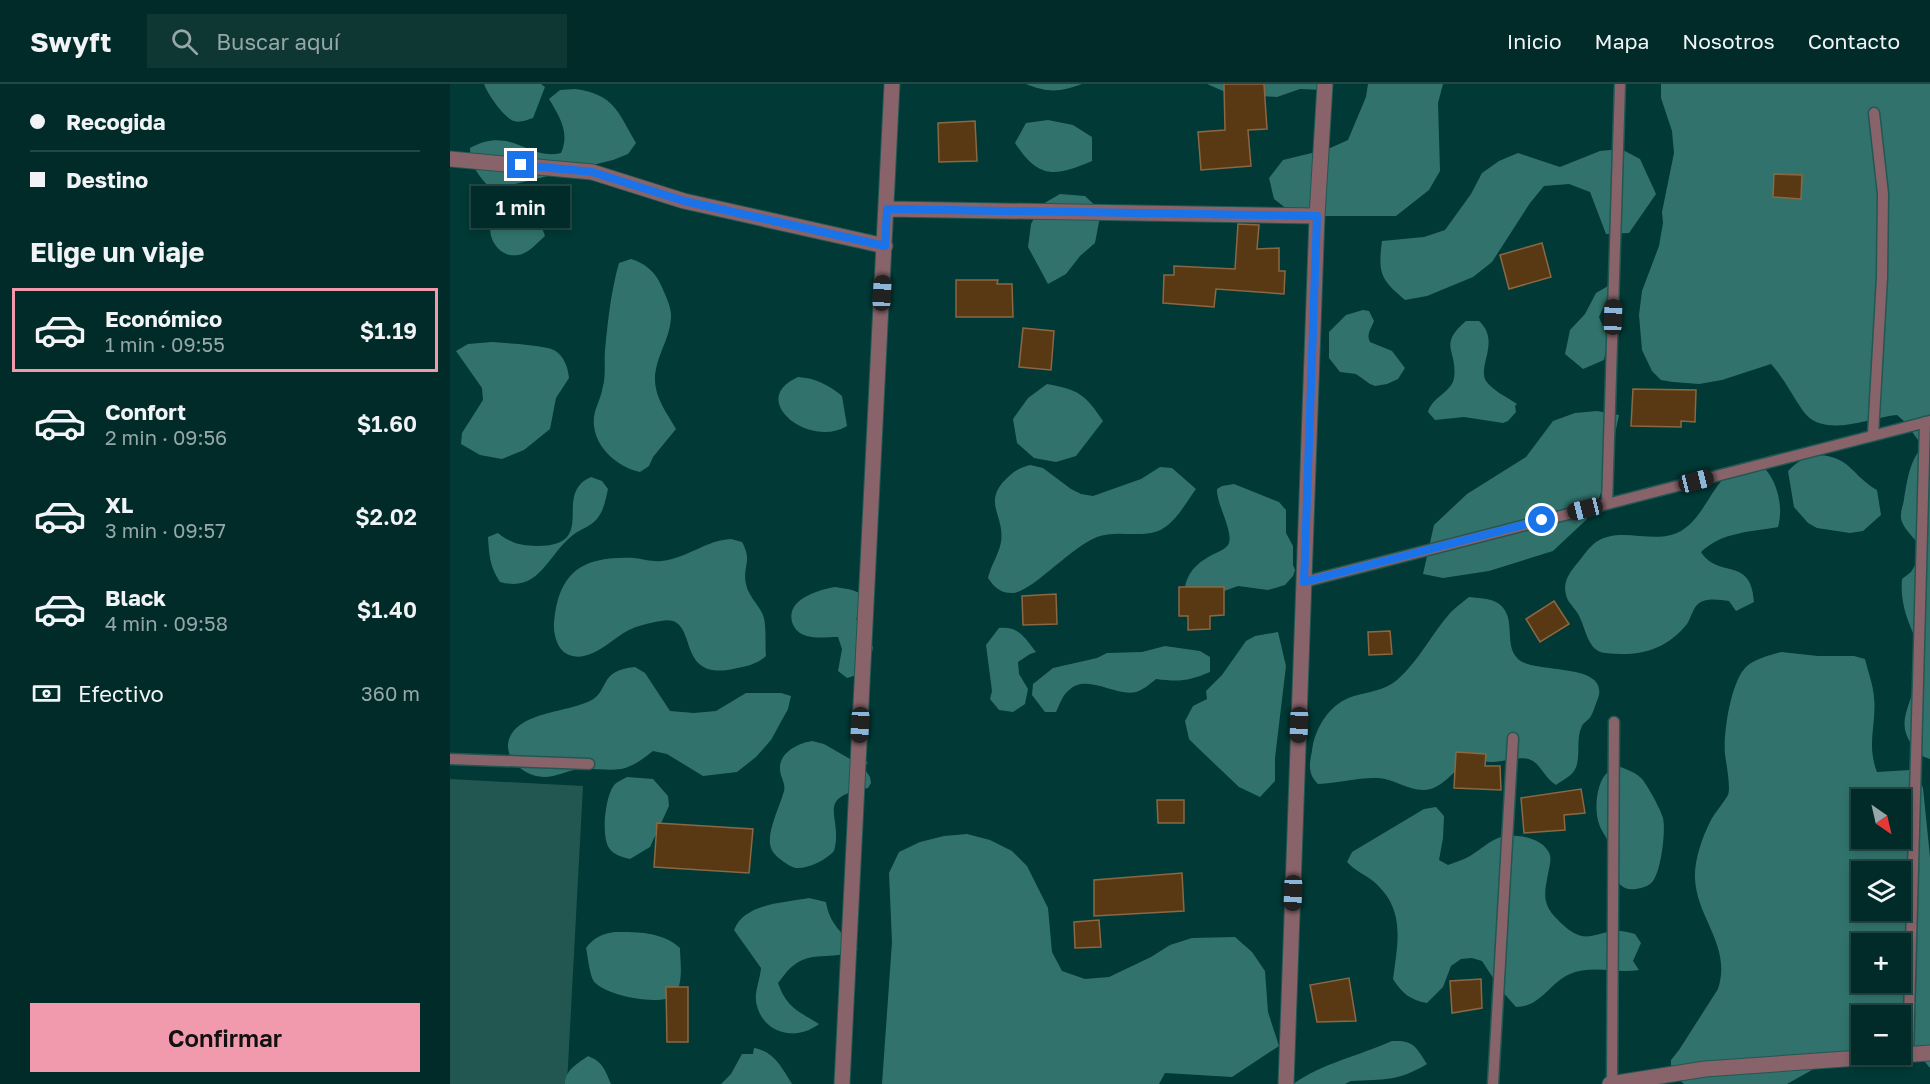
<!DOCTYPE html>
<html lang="es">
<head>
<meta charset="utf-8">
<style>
	body { margin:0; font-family:"Golos Text",sans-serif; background:#0e3734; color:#f1f3f6; height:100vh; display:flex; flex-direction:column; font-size:22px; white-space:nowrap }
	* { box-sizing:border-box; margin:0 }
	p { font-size:20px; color:#95a7a8 }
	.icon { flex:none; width:33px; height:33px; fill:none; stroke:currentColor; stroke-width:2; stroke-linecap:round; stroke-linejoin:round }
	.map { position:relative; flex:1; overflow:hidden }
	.panel { display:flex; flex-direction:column; background:#002b28; width:450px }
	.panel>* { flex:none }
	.top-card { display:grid; align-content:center; height:132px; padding:0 30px; background:#002b28 }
	.needle { width:39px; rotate:146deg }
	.fabs { position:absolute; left:1401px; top:705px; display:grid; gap:12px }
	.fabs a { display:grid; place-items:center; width:60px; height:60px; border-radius:0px; background:#002b28; box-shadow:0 3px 9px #0003,0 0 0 2px #224745; font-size:30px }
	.end { position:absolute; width:27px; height:27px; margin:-14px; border:8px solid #1a73e8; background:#fff; box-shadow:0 0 0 3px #fff }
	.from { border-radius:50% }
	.bubble { position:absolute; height:42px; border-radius:0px; background:#002b28; box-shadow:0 3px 9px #0003,0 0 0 2px #224745; font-size:20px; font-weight:600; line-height:42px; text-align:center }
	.car { position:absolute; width:18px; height:36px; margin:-18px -9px; border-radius:8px; box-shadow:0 0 4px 2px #0007; background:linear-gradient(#222 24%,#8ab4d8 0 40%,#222 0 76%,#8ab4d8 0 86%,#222 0) }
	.top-card b { display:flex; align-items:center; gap:21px; height:57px; font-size:22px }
	.top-card b+b { border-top:2px solid #224745 }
	.top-card i { width:15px; height:15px; background:#f1f3f6 }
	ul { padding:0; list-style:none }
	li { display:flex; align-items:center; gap:18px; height:84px; margin:0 12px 9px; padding:0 18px; border:3px solid transparent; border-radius:0px }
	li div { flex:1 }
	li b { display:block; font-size:22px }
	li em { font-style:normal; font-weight:600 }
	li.current { border-color:#f29aad }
	li>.icon { width:54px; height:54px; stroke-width:1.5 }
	h2 { padding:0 30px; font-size:27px; line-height:72px }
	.pay { display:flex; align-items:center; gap:15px; height:66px; padding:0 30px; font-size:22px }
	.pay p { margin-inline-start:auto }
	.button { display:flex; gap:12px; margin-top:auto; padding:12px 30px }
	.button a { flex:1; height:69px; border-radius:0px; background:#f29aad; color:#111; font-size:24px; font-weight:600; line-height:69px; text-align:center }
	header { display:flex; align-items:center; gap:36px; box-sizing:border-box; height:84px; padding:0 30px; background:#002b28; border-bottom:2px solid #224745 }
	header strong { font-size:28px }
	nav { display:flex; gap:33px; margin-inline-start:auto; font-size:21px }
	.search { width:420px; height:54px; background:#0e3734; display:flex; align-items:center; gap:15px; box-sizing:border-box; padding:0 21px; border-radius:0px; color:#95a7a8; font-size:22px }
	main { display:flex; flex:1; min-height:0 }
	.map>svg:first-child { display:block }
</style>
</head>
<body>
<header>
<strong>Swyft</strong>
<div class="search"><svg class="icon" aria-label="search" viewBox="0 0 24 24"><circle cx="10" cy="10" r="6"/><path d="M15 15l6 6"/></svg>Buscar aquí</div>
<nav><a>Inicio</a><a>Mapa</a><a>Nosotros</a><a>Contacto</a></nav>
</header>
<main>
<section class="panel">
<div class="top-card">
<b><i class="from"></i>Recogida</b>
<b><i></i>Destino</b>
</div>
<h2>Elige un viaje</h2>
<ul>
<li class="current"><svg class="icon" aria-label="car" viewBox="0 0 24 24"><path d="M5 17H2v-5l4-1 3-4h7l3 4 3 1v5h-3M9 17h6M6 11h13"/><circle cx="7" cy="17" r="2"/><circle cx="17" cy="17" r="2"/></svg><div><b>Económico</b><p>1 min · 09:55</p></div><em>$1.19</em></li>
<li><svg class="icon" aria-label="car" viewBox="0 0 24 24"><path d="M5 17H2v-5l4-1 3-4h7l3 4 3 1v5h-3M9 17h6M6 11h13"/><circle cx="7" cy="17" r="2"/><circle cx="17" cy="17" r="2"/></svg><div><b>Confort</b><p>2 min · 09:56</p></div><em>$1.60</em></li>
<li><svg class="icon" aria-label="car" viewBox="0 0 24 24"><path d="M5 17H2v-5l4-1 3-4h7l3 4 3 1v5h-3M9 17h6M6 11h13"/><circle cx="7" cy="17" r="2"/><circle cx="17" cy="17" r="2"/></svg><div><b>XL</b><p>3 min · 09:57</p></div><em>$2.02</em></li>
<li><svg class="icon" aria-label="car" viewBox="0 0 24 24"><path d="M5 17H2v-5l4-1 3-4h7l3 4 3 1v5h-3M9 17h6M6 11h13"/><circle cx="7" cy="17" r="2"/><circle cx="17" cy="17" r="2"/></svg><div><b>Black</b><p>4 min · 09:58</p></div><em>$1.40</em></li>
</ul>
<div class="pay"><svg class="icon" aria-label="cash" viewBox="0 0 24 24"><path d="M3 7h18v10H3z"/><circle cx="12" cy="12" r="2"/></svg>Efectivo<p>360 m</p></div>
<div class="button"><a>Confirmar</a></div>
</section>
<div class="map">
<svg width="1480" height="1000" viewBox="0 0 1480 1000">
	<rect width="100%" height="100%" fill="#003935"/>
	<!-- green -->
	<path fill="#225751" d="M0,695L133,702L117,1000H0Z"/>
	<!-- forest -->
	<path fill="#31736c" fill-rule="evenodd" d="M34,0H91L95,3L83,34C76,36 71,39 64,37C54,34 37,9 34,0Z
		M576,0H632C610,8 598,9 576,0Z
		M757,0H877L872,6L850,5L827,13L780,10Z
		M918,0H993L988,19L990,87L979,106L946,132H864L842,129L824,115L819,94L833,76L878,65L898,56L916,13Z
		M1211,0H1480V356H1468L1455,338L1447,331C1420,333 1374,356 1353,327C1342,311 1334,294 1321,280L1272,296L1249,300L1223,298L1211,296L1202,287L1192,266L1189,231L1192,207L1209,162L1213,139L1212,128L1224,69L1222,47L1211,14Z
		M125,5C164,10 168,28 186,59L178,70L163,76L61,101L39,103C28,91 20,81 20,64C61,41 78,77 111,69C120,49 110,33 99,15L110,6Z
		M598,36L623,41L642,53V77C604,93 589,95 565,59L576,39Z
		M1171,65L1190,75L1206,110L1179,149L1156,150L1140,108L1119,100L1094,102L1080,119L1042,178L1023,193L977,212L955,216C930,195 928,189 932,157L974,153L995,146L1021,110L1032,89L1049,77L1068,69L1110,83L1150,67Z
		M610,110L635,112L651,127L645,159L630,172L616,190L598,200L578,163L581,140L591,121Z
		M49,128C73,127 87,126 95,152C87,159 78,170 68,171C51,174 37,156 41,140C42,135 45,132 49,128Z
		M181,175C195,179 205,188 211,201C215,211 221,221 221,232C221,254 205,273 205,295C205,314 217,329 226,345L203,373L199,382L190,388C171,384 152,369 146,351C139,329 150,321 153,302C156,291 154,278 155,266C158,236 161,207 169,179Z
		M1165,198L1149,233L1158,254L1154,276L1133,285L1115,270L1120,246L1135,230L1146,209Z
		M913,226L919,227L924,237C921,245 916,250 920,258L942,267L955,284L948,295L937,300L925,302L920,300L906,290L890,288L879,274V248L896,231Z
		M1016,237H1029C1051,257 1027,282 1036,297C1043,307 1057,313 1067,320L1065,322L1066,328L1058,337L1053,339L1014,333L985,336L978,328C982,313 1002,308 1004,294C1008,266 987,262 1016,237Z
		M42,258C55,259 94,261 104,266C114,272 118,283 119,294L106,314L100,345L74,366L52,375L30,371L11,360L12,349L33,316L32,304L6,267L18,260Z
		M348,293C365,294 379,301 392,312L397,342C360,365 296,316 348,293Z
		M597,300C629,306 635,310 653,337L626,372L606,378L584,374L567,359L563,335L578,314Z
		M1147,327L1169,331L1165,350L1164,372L1148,417L1136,436L1103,467L1039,487L993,494L973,490L984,441L1017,410L1076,373L1103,337L1125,329Z
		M1480,357V675C1472,673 1466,668 1462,661C1445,636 1462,623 1464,598C1465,584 1460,570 1466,556C1457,535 1450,519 1452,495L1461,488L1473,468C1468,456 1457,450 1452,438C1449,429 1453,423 1454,415C1458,393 1460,370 1480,357Z
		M1369,371C1401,373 1401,391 1427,406L1431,431L1413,447L1400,449L1367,444L1358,439L1344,423L1338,387C1348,377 1355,373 1369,371Z
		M1308,379C1327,391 1334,423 1328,443C1300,448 1272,448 1251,468C1269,496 1301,471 1304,518L1286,527L1279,517C1270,516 1256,513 1248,520C1243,524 1241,534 1237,540C1215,567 1188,573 1155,569C1138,567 1136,546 1130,534C1127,525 1118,520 1116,511C1113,499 1118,491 1125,482C1132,474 1138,464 1146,458C1171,441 1205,462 1231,447C1251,435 1259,410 1274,394C1282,386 1298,383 1308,379Z
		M580,381L593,384L621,405L631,410L643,412L691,395L710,383L722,384L746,405C738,416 729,432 718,441C698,458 669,444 647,453C621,463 585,505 564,509C551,510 544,503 538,494C541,481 549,470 551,458C555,431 532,419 556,395C564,387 569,384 580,381Z
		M141,393L152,397L158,405C156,414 154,425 149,432C143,442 132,444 123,451C97,471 90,509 50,498C40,483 39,471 38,453L48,449C60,459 71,462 87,462C150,462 101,410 141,393Z
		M784,400L829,418L836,426V449L843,462V481L845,486L843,492L835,501L818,506L788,502L766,510L735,503C738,486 751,476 766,469C770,467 775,465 778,461C785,449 766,420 767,405L772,402Z
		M281,455L292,458C303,478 292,482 296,500C298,511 307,519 312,529C317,537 315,561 316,572C306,581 296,582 283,585C229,596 246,545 223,537C217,535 210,537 205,538C196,540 187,542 179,546C161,555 139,581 117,570C107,565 103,549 104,538C109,486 134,472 184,474C193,475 202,478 211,477C236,475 256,456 281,455Z
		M385,503C412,507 414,508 424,533L406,534L423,563C420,582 417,589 397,594L388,587L392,565L388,553C377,553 364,555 354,551C348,549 344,544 342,538C336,515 369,506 385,503Z
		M1019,513C1027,514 1039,514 1046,518C1069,531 1052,559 1068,575C1084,590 1155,578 1149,611C1148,614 1143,629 1141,632C1139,636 1134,638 1132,642C1125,655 1132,675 1124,687C1120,693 1111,697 1106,701C1095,694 1091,682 1083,677C1071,670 1054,678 1041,678C1033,678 1026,674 1018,674C1007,685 990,707 973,706C958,706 944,695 928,694C910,693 888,699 868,700C858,690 859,681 862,667C865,643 880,619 904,612C919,608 935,606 947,596C969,577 982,549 1001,528C1006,523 1013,518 1019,513Z
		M549,544C569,542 575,554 586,568L580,570L568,578L569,590L578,605L575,620L563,628L549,626L540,615L542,607L536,561Z
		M828,548L836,582L825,674V697L810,713L789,703L748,664L739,655L735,637L743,622L757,615L756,607L772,591L796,557L805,552Z
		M715,562L750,567L760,573V588C739,597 729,598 706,595C700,600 693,606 686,608C664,613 637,588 618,607C612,612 609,622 606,628H595L582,611L583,600L603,584L647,574L657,569L692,568Z
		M1331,568L1368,572H1404L1415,575C1418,588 1423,600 1424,613C1427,639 1416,660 1427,688L1460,686L1468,693L1473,704L1480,773V984L1465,966L1451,962L1450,932H1412L1411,969L1369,982L1337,1000H1234L1221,987V976L1229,966L1268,905C1282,862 1247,835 1245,795C1244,777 1252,754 1260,738C1265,728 1273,720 1278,711C1281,703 1276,679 1275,670C1273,649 1281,596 1297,582C1305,575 1320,571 1331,568ZM1412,716H1450V754H1412ZM1412,788H1450V826H1412ZM1412,860H1450V898H1412Z
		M185,583L195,589L220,627L244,629L266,627L296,609H331L341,612L338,625L321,656L306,673L287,688L253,692L217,670L203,667C194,674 183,683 171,685C158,687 143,684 130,685C118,686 106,693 94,693C66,692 43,661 70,641C90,627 118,627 140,617C160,607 148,586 185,583Z
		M362,657L374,660L400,675L418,678L414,684L420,693L421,699L418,704C362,714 394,732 384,767C376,776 358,785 346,784C341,783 335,779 330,775C325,771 321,767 320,760C318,745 330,722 334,707C336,699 330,693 330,685C329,668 349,659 362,657Z
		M1171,683C1178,686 1186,689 1191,694C1197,700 1211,726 1213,734C1216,747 1211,787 1203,797C1200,801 1195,803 1191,804C1159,812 1166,779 1159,760C1157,753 1151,747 1149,740C1144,726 1146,698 1158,688C1161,685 1167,684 1171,683Z
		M177,693L203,695L218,712L219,722L200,763L180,775C172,773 164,771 159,764C151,752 155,711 165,700C168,697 174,695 177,693Z
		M986,723L994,732L993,754L989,776L998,781C1005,778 1013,776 1020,772C1030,766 1040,756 1051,753C1067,749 1094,754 1100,771C1101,775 1100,780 1099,785C1095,807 1090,819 1108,836C1113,841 1119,847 1126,850C1137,856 1150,849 1162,847C1170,846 1177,848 1185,850L1191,859L1183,877L1189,886C1166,890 1142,880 1120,890C1099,899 1091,923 1066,923L1051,906L1032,877L1022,874L1011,875L1001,882L993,903L977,919C960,916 952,909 943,895C948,857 956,825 923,797C914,790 905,787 897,778L902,768L974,725Z
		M517,750L540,756L562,767L577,782L598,824L602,868L612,887L635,895L659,893L701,873L720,861L742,854L785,853L802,868L815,887L818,928L829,962L782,993L715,989L709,1000H432L442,858L439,789L449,768L470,758L494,752Z
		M359,814L376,818C379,839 393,851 408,865C388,877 363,866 344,881C338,885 333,893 328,899C337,924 348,927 369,940C347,957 315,951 307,922C303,910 310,897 311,884L284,846C295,819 333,819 359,814Z
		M165,848C188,848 213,848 230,864C230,877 234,898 225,910C214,924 151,911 143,896C139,887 138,873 136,864C144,853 152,850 165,848Z
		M942,957C964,956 966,963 977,980C947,998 934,995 901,997L895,1000H843C873,979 908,972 942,957Z
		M304,964C325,968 331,983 342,1000H271L281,990L292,970H303Z
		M138,972C153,978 155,986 161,1000H115C115,986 127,980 138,972Z"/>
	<!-- building -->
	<path fill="#593914" stroke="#8b6743" stroke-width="1.5" d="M774,0H814L817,45L798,46L801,82L751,86L748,48L775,46Z
		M525,37L527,77L489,78L488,39Z
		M1324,90L1352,91L1351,115L1323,113Z
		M788,140L809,141L807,165L829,164V187H835L834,210L766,205L764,223L713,219L714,191H724V182L785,185Z
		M1092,159L1101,193L1059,205L1050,171Z
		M506,196H548L547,200H562L563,233H506Z
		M573,244L604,247L601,286L569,283Z
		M1183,305L1246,306L1245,338L1231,337V343L1181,342Z
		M729,503H774V531L760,532V545L738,546V532H729Z
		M606,510L607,540L573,541L572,512Z
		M1104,517L1119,540L1090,558L1076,535Z
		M940,547L942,570L919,571L918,548Z
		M1006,668L1036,670L1035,682H1050L1051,706L1004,704Z
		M1131,705L1135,729L1114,731L1115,746L1074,749L1071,714Z
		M707,716H734V739H708Z
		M207,739L303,745L299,789L204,783Z
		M732,789L734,827L644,832V796Z
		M649,836L651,863L625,864L624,838Z
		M899,894L906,937L867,938L860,901Z
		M1031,895L1032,924L1002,929L1000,897Z
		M216,903H238V958H217Z"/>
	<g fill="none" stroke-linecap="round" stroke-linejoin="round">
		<defs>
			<path id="lane" d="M1423,351L1432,193L1433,110L1424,29
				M1157,420L1170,0
				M854,498L1480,337
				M0,675L139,680
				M1458,970L1475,338
				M1043,1000L1063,654
				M1162,1000L1164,638"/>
			<path id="street" d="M0,75L142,88L234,117L435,162
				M437,125L867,132
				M392,1000L442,0
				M836,1000L867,132L875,0
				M1160,1000L1255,985L1480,969"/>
		</defs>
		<!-- lane casing -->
		<use href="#lane" stroke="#225753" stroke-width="13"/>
		<!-- street casing -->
		<use href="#street" stroke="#225753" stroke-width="17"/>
		<!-- lane -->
		<use href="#lane" stroke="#89636a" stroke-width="10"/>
		<!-- street -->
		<use href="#street" stroke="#89636a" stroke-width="15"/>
	</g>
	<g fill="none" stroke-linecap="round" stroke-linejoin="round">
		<!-- route -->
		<path stroke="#1a73e8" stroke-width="8" d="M71,81L142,88L234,117L435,162L437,125L867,132L854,498L1092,436"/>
	</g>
</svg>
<div class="fabs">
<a><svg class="needle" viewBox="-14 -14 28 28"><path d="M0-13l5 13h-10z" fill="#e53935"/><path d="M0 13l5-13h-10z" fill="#95a7a8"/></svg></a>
<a><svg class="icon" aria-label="layers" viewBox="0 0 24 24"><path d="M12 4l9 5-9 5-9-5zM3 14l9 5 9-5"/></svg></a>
<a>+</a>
<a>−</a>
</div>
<i class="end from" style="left:1092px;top:436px"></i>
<i class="end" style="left:71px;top:81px"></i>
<div class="bubble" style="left:21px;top:102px;width:99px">1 min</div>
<i class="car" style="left:432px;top:209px;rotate:3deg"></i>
<i class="car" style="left:1163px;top:233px;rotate:2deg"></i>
<i class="car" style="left:1246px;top:397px;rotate:76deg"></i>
<i class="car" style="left:1135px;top:425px;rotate:256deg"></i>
<i class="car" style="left:410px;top:641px;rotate:183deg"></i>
<i class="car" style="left:849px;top:641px;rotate:182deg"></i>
<i class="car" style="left:843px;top:809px;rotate:182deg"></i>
</div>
</main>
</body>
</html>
